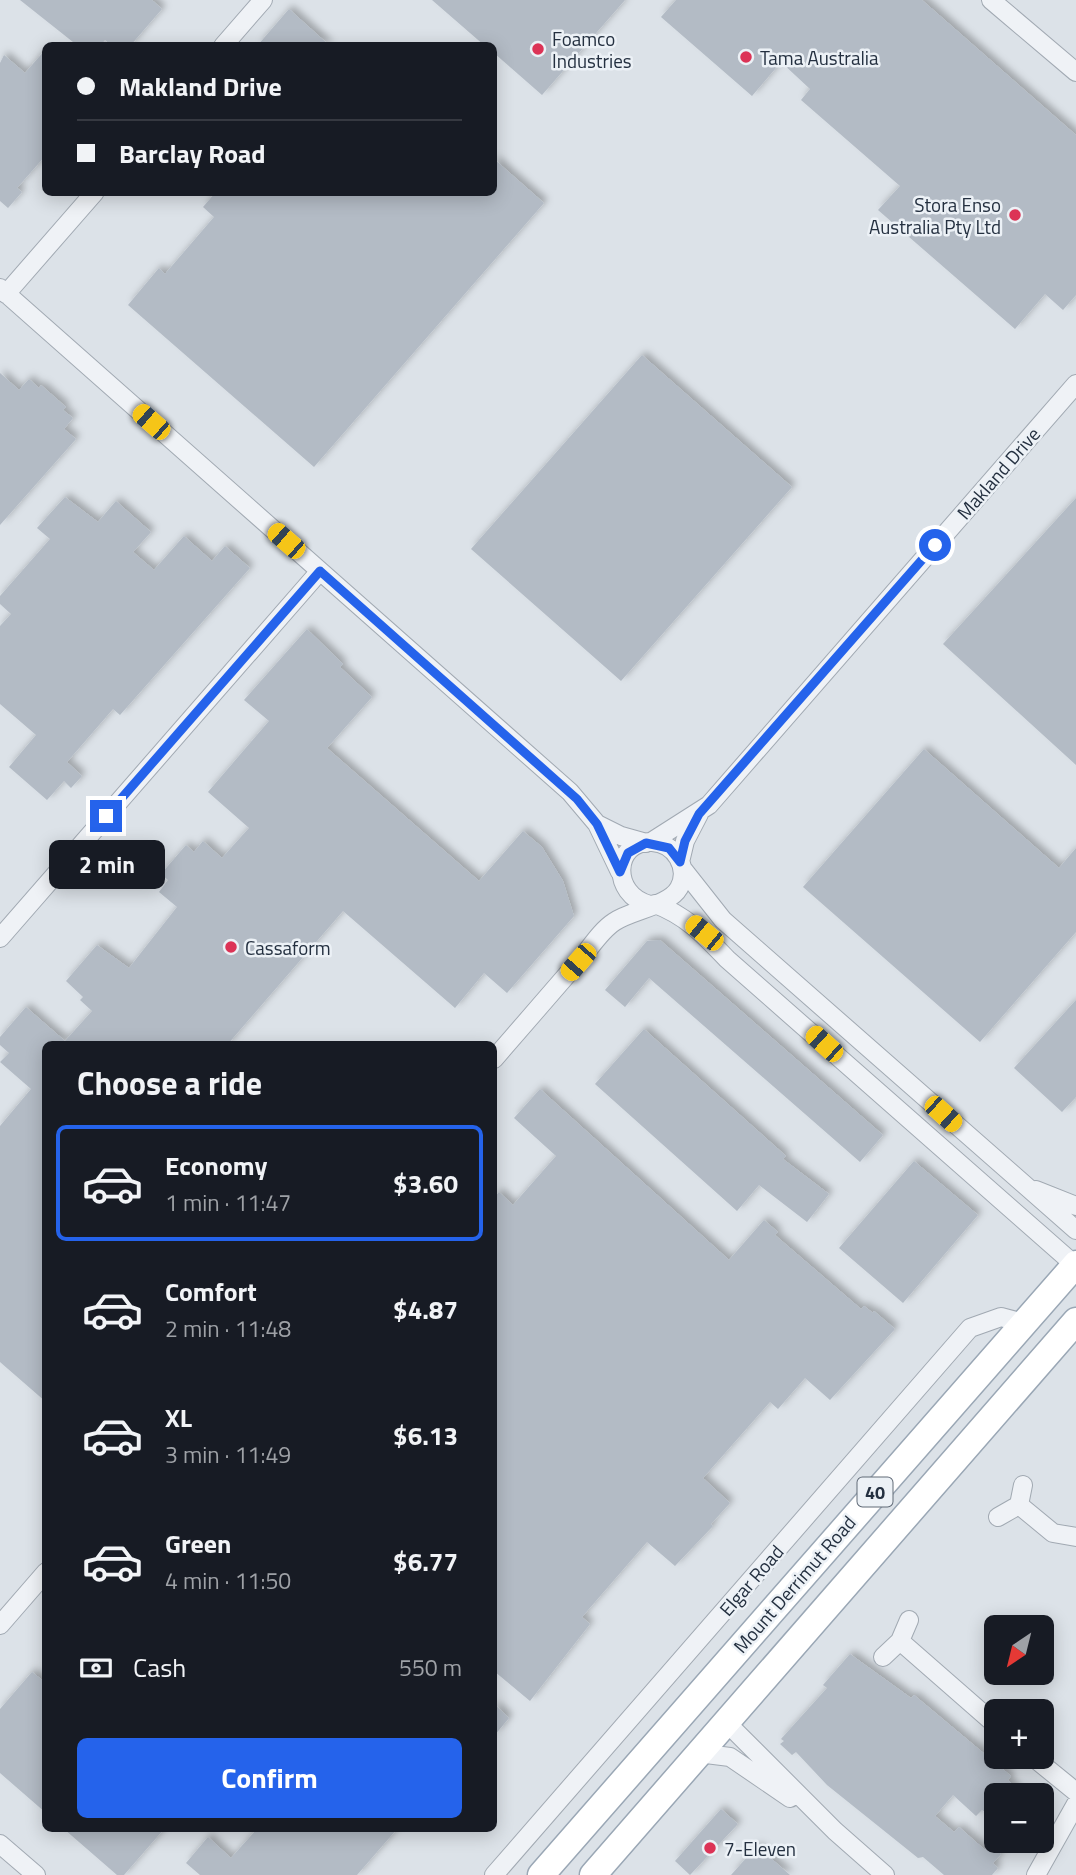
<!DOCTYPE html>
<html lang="en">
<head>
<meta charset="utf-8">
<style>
	body { margin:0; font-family:"Titillium Web",sans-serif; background:#242831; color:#f1f3f6; height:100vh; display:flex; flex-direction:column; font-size:26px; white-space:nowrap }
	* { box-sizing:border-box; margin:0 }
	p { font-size:23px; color:#9ea1a6 }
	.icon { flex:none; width:38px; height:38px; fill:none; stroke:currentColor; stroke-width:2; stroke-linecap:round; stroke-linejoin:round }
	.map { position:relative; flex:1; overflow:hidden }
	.details { position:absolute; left:42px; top:1041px; width:455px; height:791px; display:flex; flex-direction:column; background:#171b24; border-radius:10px; box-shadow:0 4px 18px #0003 }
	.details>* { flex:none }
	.hud { position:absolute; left:42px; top:42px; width:455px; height:154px; border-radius:10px; box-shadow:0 4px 18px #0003; display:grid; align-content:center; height:154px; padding:0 35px; background:#171b24 }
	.needle { width:46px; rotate:215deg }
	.controls { position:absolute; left:984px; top:1615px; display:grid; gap:14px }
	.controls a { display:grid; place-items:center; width:70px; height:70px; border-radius:10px; background:#171b24; box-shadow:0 4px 18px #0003; font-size:35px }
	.end { position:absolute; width:32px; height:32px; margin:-16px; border:9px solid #2563eb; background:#fff; box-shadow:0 0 0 4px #fff }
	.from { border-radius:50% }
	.bubble { position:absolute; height:49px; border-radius:10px; background:#171b24; box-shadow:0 4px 18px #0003; font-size:23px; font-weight:700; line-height:49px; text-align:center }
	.car { position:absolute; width:21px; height:42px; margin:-21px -10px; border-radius:9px; box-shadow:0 0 5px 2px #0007; background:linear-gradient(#f5c518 24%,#345 0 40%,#f5c518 0 76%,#345 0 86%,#f5c518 0) }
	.hud b { display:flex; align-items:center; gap:24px; height:66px; font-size:26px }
	.hud b+b { border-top:2px solid #363941 }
	.hud i { width:18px; height:18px; background:#f1f3f6 }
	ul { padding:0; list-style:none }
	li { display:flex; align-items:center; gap:21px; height:116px; margin:0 14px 10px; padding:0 21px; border:4px solid transparent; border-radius:10px }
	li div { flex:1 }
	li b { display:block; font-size:26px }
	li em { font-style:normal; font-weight:700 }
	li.selected { border-color:#2563eb }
	li>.icon { width:63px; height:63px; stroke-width:1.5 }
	h2 { padding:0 35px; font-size:32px; line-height:84px }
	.pay { display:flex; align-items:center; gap:18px; height:77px; padding:0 35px; font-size:26px }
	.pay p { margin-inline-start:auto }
	.action { display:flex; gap:14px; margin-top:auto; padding:14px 35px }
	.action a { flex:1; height:80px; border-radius:10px; background:#2563eb; color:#fff; font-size:28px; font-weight:700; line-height:80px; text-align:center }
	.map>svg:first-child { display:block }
</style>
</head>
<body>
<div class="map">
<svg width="1076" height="1875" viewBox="0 0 1076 1875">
	<defs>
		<filter id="shadow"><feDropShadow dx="4" dy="-4" stdDeviation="3.5" flood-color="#0004"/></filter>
	</defs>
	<rect width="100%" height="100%" fill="#dce2e8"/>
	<!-- building -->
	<path fill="#b3bbc5" filter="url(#shadow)" d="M20,0H152L162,9L130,46H112L105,40L100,46H78Z
		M432,0H625L542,95L494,53V46H485Z
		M676,0H922L1076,135V295L1063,310L1045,294L1015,329L878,210L900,186L801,100L810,89L781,62L752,96L661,17Z
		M289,9L330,46H257Z
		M46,49V155L17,188L22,192L8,208L0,201V63L4,55L25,73Z
		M494,159L544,203L314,467L128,305L159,268L165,274L214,217L203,207L216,192H494Z
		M642,355L792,487L621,681L471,549Z
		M0,373L19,390L29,379L39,388L41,385L66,407L63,410L73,418L64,429L76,439L0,525Z
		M65,497L98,522L116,501L151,532L133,552L154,570L184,536L212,561L225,546L250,568L120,715L113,709L67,762L82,776L71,788L64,781L47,800L9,767L36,735L0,704V626L11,614L0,604V596L50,539L37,528Z
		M1076,498V765L943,644Z
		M307,629L343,664L340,667L372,697L327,748L479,881L523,831L542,847L563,881L574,916L507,993L484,973L455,1008L343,911L227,1045H46V1402L0,1362V1126L31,1089L0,1062L9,1053L0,1045V1037L26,1007L65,1041L92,1011L80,1000L83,997L66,981L97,945L129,968L177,907L159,892L168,880L161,874L186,845L194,852L203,841L222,858L249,828L208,792L269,721L244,700Z
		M924,749L1059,868L1076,848V932L980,1042L803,887Z
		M660,940L883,1135L860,1162L649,978L625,1007L605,990L647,941Z
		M1076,1000V1097L1062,1112L1014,1068Z
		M644,1029L786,1156L783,1159L829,1194L807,1222L759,1185L737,1211L595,1084Z
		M540,1089L729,1260L764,1220L778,1232L775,1235L861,1309L864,1306L873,1313L874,1311L895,1329L830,1400L805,1378L778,1409L770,1402L703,1478L730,1503L711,1524L713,1526L675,1566L647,1542L582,1617L590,1624L530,1701L494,1671V1198L499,1192L513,1205L556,1156L514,1118Z
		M914,1161L978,1215L903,1303L839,1248Z
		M850,1654L911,1698L914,1695L1011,1776L1008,1780L1023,1796H996V1801L985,1812L982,1810L976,1816L953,1795L935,1816L954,1832L959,1827L985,1850L990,1844L1001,1854L993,1863L998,1868L992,1875H944L923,1857L918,1858L827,1785L796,1752L792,1755L780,1744L784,1741L781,1739L827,1688L823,1685Z
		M32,1672L46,1683V1813L0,1773V1709Z
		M494,1704L509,1718L494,1736Z
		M721,1809L738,1824L690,1875L675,1861Z
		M64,1829H164L124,1875H117Z
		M257,1829H397L357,1875H200L186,1863L208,1837L231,1858Z
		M757,1846L790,1875H731Z"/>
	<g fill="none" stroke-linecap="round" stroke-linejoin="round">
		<defs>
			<path id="street" d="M991,0L1076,72
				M223,46L263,0
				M0,288L570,792L597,824L620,872
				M6,294L95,192
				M597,824L621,836L646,843
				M651,842L709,805L1076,384
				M680,862L685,841L699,814
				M682,868L723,920L1076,1230
				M655,904C687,916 705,936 727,959L1076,1266
				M0,938L320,571
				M494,1059C522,1027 550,994 578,962C589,950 600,931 614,922C631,910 669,906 679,888C690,868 675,843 652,842C613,840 610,895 650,905
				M1036,1190L1076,1206
				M1019,1505L1053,1533L1076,1537
				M998,1517L1019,1505L1023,1485
				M0,1625L46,1572
				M900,1641L996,1725
				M883,1657L900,1641L909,1620
				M726,1722L835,1831L885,1875
				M698,1753L730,1757L790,1798
				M1033,1757L1076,1792
				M0,1844L36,1875
				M494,1875L970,1328L1001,1317L1024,1323
				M1036,1875L1076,1804"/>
			<path id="primary" d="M541,1875L1076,1264
				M593,1875L1076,1321"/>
		</defs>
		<!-- street casing -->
		<use href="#street" stroke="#a1a9b2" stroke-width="20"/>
		<!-- primary casing -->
		<use href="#primary" stroke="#9aa7b5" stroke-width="29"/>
		<!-- street -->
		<use href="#street" stroke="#eff2f6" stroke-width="18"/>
		<!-- primary -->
		<use href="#primary" stroke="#fff" stroke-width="26"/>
	</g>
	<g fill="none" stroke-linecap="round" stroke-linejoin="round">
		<!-- route -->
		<path stroke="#2563eb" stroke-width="9" d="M106,816L320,571L577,799L597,824L620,872L628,853L646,843L669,848L680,862L685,841L699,814L935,545"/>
	</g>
	<!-- markers -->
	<g fill="#dc3356" stroke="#ecf1f6" stroke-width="2.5">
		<circle cx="538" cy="49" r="7"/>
		<circle cx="746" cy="57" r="7"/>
		<circle cx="1015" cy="215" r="7"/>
		<circle cx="231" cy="947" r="7"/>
		<circle cx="710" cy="1848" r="7"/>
	</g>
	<g text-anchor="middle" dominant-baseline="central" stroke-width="5" stroke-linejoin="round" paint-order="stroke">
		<!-- shield labels -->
		<rect fill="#ecf1f6" stroke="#606a77" stroke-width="2" x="857.5" y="1477.5" width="35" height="29" rx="5"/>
		<g font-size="18" font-weight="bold" fill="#243040">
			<text x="875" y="1492">40</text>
		</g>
		<!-- poi labels -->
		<g font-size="19" fill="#243040" stroke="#ecf1f6" text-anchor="start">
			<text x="552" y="38">Foamco<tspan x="552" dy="22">Industries</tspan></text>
			<text x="760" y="57">Tama Australia</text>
			<text x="1001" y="204" text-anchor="end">Stora Enso<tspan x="1001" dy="22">Australia Pty Ltd</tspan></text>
			<text x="245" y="947">Cassaform</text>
			<text x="724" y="1848">7-Eleven</text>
		</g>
		<!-- street labels -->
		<g font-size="19" fill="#243040" stroke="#ecf1f6">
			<text transform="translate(998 473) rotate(-49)">Makland Drive</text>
			<text transform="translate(751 1580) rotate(-49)">Elgar Road</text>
			<text transform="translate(794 1584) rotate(-49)">Mount Derrimut Road</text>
		</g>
	</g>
</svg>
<div class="controls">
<a><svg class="needle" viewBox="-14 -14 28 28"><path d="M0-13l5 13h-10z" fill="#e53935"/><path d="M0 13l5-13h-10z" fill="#9ea1a6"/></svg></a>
<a>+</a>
<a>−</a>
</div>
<i class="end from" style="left:935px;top:545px"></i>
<i class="end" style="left:106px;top:816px"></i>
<div class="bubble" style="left:49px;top:840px;width:116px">2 min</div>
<i class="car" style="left:151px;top:422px;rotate:311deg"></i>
<i class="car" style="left:286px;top:541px;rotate:311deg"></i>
<i class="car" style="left:704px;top:933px;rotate:309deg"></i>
<i class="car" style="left:578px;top:962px;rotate:221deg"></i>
<i class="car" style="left:824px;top:1044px;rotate:312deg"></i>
<i class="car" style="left:943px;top:1114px;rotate:132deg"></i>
<div class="hud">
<b><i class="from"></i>Makland Drive</b>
<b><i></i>Barclay Road</b>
</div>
<section class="details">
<h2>Choose a ride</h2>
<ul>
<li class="selected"><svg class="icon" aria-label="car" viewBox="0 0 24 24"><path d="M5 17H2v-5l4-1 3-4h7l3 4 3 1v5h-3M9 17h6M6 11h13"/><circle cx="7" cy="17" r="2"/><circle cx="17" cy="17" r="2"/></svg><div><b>Economy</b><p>1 min · 11:47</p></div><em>$3.60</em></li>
<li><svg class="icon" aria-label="car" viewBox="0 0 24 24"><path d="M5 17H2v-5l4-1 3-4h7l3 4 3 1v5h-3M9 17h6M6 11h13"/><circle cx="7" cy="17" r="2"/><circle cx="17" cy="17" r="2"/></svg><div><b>Comfort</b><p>2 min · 11:48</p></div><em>$4.87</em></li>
<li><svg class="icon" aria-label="car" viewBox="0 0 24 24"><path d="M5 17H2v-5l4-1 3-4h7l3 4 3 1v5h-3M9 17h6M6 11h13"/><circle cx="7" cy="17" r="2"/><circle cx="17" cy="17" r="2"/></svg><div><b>XL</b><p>3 min · 11:49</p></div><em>$6.13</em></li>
<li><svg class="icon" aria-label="car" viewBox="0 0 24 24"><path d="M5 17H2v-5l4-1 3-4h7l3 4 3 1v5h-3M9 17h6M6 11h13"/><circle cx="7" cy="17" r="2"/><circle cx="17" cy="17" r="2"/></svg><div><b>Green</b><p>4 min · 11:50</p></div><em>$6.77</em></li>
</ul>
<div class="pay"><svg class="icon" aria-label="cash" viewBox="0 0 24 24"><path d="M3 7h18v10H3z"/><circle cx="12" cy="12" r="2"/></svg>Cash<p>550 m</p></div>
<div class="action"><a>Confirm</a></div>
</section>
</div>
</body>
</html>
